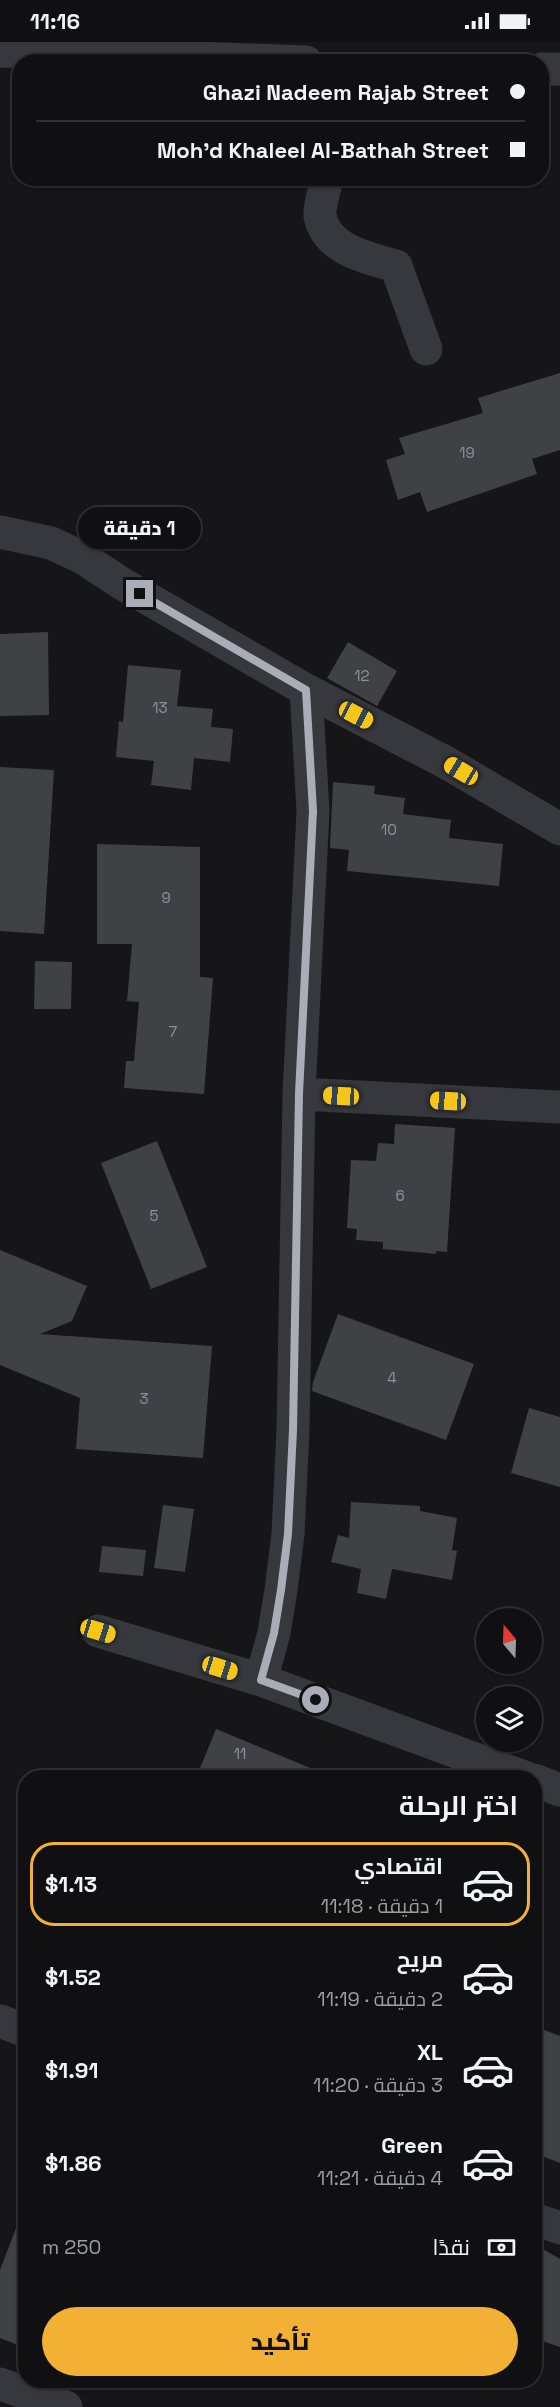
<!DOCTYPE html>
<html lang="ar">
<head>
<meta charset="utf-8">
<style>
	body { margin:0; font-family:"Space Grotesk",Cairo,sans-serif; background:#1e1e20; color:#f1f3f6; direction:rtl; height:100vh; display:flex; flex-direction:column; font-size:22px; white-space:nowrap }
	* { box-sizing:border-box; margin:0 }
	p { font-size:20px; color:#9c9d9f }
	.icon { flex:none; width:33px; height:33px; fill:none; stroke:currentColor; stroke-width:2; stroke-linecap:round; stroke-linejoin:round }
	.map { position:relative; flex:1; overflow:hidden; direction:ltr }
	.drawer { position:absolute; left:18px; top:1728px; width:524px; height:618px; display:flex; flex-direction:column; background:#101012; border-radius:24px; box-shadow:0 2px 4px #0004,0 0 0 2px #303032; direction:rtl }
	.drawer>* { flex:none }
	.guide { position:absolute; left:12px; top:12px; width:537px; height:132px; border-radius:24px; box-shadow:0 2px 4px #0004,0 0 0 2px #303032; direction:rtl; display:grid; align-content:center; height:132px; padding:0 24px; background:#101012 }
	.needle { width:39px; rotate:341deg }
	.buttons { position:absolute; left:476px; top:1566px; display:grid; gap:12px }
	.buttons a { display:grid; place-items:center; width:66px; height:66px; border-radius:50%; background:#101012; box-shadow:0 2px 4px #0004,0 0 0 2px #303032; font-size:30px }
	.end { position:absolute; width:27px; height:27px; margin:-14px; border:8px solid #a8adb8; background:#111; box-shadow:0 0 0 3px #111 }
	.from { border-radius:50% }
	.bubble { position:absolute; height:42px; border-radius:21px; background:#101012; box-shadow:0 2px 4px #0004,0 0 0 2px #303032; font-size:20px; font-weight:800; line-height:42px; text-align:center; direction:rtl }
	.car { position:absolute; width:18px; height:36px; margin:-18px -9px; border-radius:8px; box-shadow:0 0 4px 2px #0007; background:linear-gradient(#f5c518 24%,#345 0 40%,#f5c518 0 76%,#345 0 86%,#f5c518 0) }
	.guide b { display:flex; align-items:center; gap:21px; height:57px; font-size:22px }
	.guide b+b { border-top:2px solid #303032 }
	.guide i { width:15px; height:15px; background:#f1f3f6 }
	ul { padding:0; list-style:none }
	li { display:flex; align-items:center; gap:18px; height:84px; margin:0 12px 9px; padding:0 12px; border:3px solid transparent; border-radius:24px }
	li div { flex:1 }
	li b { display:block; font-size:22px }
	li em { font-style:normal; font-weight:800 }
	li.on { border-color:#f2b134 }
	li>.icon { width:54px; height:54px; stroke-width:1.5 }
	h2 { padding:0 24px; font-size:27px; line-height:72px }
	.pay { display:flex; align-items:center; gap:15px; height:66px; padding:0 24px; font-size:22px }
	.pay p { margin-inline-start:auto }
	.action { display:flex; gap:12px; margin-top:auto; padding:12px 24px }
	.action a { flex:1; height:69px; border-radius:36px; background:#f2b134; color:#111; font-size:24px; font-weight:800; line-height:69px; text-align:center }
	.status { display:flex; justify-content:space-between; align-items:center; height:42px; padding:0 30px; background:#101012; direction:ltr }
	.status svg { height:16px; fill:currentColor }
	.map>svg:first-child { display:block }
</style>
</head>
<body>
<div class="status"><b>11:16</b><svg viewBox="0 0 49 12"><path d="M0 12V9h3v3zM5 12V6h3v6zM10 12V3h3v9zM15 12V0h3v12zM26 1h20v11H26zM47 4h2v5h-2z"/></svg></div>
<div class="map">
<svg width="560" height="2365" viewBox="0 0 560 2365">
	<rect width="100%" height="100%" fill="#161618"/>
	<!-- building -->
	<path fill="#404145" d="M560,331V408L532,417L537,432L427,470L420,450L398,458L386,418L405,412L399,396L483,371L478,356Z
		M48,590L49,673L0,674V592Z
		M348,600L397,629L377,664L327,636Z
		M128,623L181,628L177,664L213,667L211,685L233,687L230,720L194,716L191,748L151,743L154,719L116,715L119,679L123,680Z
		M0,725L54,728L44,892L0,889Z
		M333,740L375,744L374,752L405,756L403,772L451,778L449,796L503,802L499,844L347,829L349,808L330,806Z
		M97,802L200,805V935L213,936L204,1052L124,1046L126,1019H134L139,960L127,959L132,902H97Z
		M35,919L72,920L71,967H34Z
		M395,1082L455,1086L447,1210L436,1209V1212L383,1207V1200L356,1198L357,1187L347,1186L351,1118L376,1119L378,1101L394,1102Z
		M157,1099L207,1225L151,1247L101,1121Z
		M0,1208L87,1244L72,1279L40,1292L212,1304L203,1416L76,1407L80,1356L0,1323Z
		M338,1272L474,1322L446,1398L312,1349L313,1340Z
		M529,1366L560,1375V1445L511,1431Z
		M351,1460L420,1464V1469L457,1476L452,1508L457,1509L452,1538L392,1527L386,1557L357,1551L361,1527L331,1520L338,1493L349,1496Z
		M163,1463L194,1467L185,1530L154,1526Z
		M102,1504L146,1508L143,1534L99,1530Z
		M216,1687L332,1735L331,1736H196Z
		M534,1984L560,1994V2121L534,2111Z
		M23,2168H26V2306L0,2296V2228Z
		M534,2202L560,2217V2305L534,2296Z"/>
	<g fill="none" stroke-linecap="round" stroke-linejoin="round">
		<!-- minor -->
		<path stroke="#37383d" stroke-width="33" d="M0,9L306,20
			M542,27H560
			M327,136C325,147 319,164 320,174C327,209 369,216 396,224L426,307
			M0,490L51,501L83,516L121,541L306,648L447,721L560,787
			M299,1052L560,1065
			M98,1589L261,1638L527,1736
			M261,1638L274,1591L281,1548L288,1492L293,1388L299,1052L313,769L306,648
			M534,1738L560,1748
			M0,1979L26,1989
			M534,2177L560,2186
			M0,2342L66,2365"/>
	</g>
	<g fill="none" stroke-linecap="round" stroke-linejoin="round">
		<!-- route -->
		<path stroke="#a8adb8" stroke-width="8" d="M140,552L306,648L313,769L299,1052L293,1388L288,1492L281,1548L274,1591L261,1638L316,1658"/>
	</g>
	<g text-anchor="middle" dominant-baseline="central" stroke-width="5" stroke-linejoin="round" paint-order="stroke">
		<!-- number labels -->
		<g font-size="15" fill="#8e929b">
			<text x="467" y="410">19</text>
			<text x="362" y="633">12</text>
			<text x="160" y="665">13</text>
			<text x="389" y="787">10</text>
			<text x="166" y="855">9</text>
			<text x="173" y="989">7</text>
			<text x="400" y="1153">6</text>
			<text x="154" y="1173">5</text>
			<text x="392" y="1335">4</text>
			<text x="144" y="1356">3</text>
			<text x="240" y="1711">11</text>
		</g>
	</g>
</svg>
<div class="buttons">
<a><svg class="needle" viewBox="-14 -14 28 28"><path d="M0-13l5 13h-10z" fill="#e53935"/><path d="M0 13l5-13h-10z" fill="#9c9d9f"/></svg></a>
<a><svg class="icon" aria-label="layers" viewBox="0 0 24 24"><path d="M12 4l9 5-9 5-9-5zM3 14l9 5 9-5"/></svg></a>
</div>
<i class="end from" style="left:316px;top:1658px"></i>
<i class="end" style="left:140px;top:552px"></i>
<div class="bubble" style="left:78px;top:465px;width:123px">1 دقيقة</div>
<i class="car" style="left:356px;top:673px;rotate:118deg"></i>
<i class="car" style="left:461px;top:729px;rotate:301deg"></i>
<i class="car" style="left:341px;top:1054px;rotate:273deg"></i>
<i class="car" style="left:448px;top:1059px;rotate:273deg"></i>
<i class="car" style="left:98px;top:1589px;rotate:107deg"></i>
<i class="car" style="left:220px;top:1626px;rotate:107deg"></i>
<div class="guide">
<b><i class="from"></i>Ghazi Nadeem Rajab Street</b>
<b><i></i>Moh'd Khaleel Al-Bathah Street</b>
</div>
<section class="drawer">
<h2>اختر الرحلة</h2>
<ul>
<li class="on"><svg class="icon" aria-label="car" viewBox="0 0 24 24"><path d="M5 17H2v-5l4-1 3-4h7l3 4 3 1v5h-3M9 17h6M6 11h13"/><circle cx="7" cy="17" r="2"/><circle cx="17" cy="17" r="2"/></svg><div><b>اقتصادي</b><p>1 دقيقة · 11:18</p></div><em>$1.13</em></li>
<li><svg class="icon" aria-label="car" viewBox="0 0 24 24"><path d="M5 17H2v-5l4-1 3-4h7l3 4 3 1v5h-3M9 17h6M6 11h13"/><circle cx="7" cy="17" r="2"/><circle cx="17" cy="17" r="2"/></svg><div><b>مريح</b><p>2 دقيقة · 11:19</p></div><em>$1.52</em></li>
<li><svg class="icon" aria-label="car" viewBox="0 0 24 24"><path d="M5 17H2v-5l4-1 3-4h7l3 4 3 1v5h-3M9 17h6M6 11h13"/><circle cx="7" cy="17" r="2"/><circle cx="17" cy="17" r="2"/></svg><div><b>XL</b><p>3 دقيقة · 11:20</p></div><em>$1.91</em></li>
<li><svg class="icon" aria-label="car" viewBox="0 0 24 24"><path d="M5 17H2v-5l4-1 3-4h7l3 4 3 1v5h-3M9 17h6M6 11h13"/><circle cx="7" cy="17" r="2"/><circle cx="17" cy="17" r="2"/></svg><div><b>Green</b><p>4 دقيقة · 11:21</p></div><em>$1.86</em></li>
</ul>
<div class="pay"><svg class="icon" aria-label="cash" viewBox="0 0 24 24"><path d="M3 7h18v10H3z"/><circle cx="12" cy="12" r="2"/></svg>نقدًا<p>250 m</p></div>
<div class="action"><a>تأكيد</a></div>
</section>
</div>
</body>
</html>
